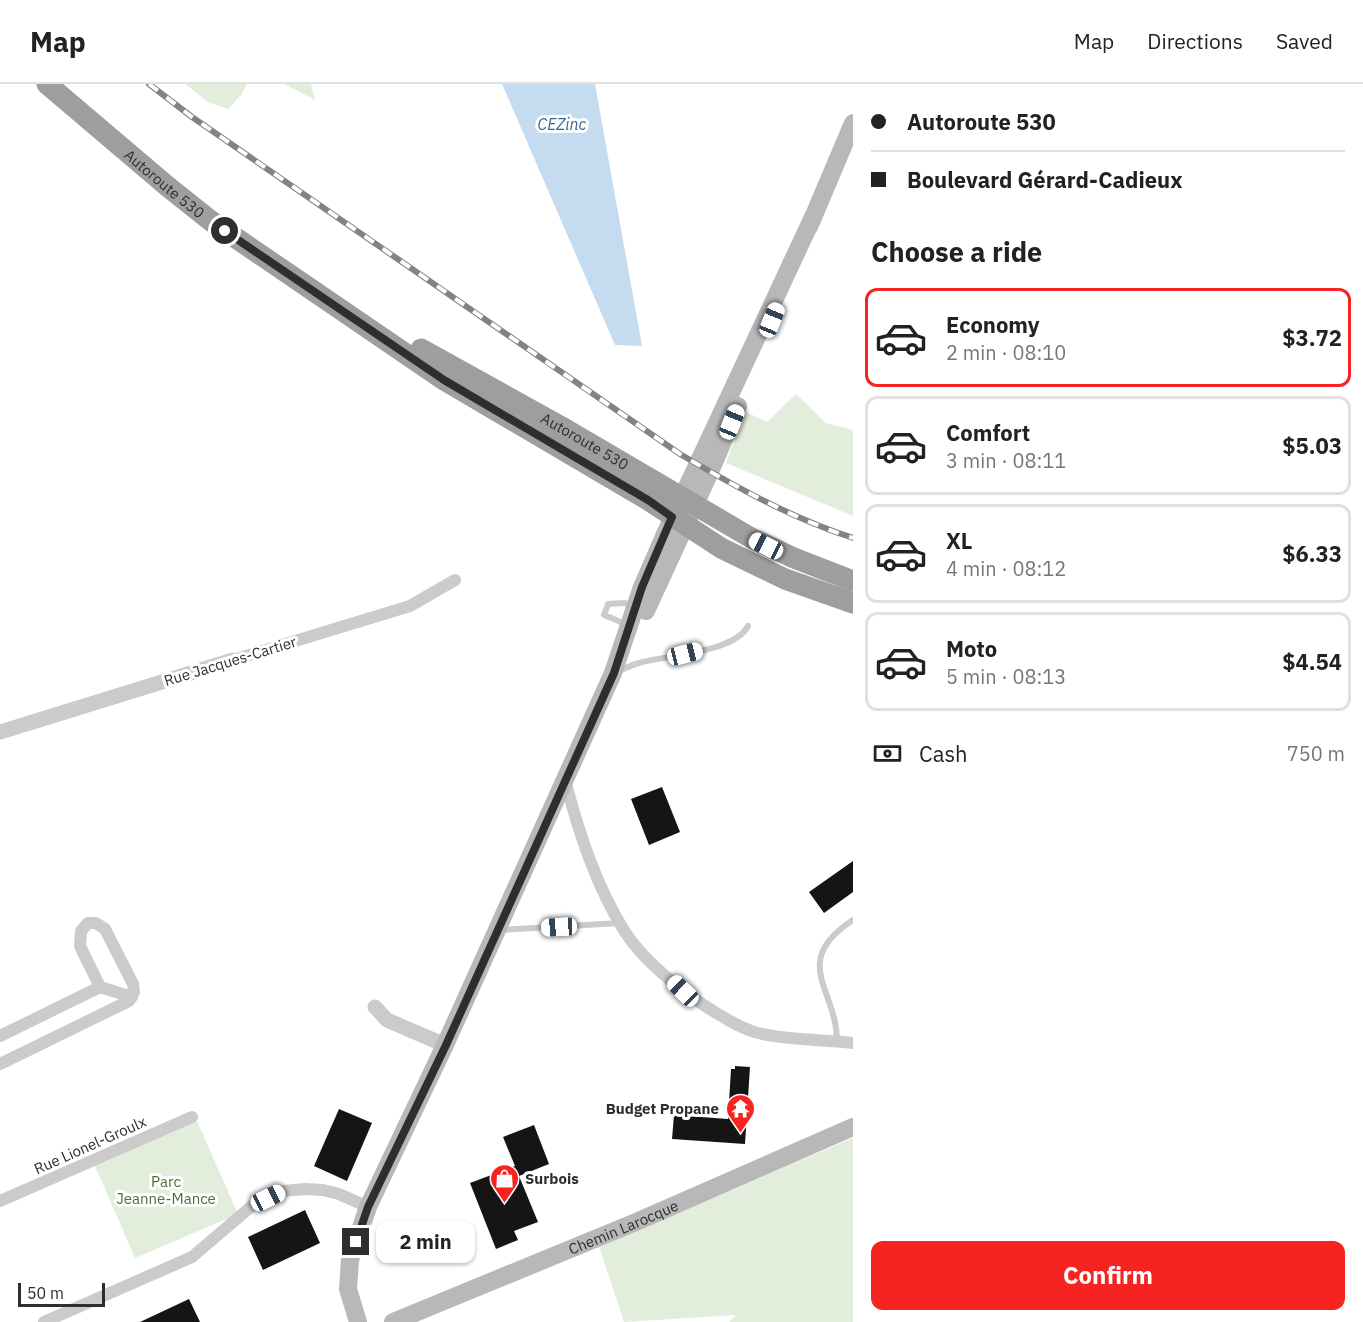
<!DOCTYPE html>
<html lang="en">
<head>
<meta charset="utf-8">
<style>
	body { margin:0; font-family:"IBM Plex Sans",sans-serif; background:#f6f6f6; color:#222; height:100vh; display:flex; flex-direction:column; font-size:22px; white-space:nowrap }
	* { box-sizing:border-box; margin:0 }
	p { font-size:20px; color:#767676 }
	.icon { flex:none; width:33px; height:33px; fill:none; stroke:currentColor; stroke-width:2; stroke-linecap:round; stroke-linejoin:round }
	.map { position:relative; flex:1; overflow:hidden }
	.details { display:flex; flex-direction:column; background:#fff; width:510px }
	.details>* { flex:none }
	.hud { display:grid; align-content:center; height:132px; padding:0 18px; background:#fff }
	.scale { position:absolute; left:18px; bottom:15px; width:87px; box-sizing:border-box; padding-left:6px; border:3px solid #2e2e2e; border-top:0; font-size:16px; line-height:21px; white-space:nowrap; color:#2e2e2e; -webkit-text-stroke:4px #fff; paint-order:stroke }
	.end { position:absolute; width:27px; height:27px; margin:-14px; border:8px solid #2e2e2e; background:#fff; box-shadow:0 0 0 3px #fff }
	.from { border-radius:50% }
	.bubble { position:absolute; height:42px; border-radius:12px; background:#fff; box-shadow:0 2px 4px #0004; font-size:20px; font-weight:700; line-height:42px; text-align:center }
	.car { position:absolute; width:18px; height:36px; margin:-18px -9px; border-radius:8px; box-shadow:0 0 4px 2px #0007; background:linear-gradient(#fff 24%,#345 0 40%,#fff 0 76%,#345 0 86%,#fff 0) }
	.hud b { display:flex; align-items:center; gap:21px; height:57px; font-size:22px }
	.hud b+b { border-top:2px solid #e0e0e0 }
	.hud i { width:15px; height:15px; background:#222 }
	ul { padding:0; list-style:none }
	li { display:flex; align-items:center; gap:18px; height:99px; margin:0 12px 9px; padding:0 6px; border:3px solid #e0e0e0; border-radius:12px }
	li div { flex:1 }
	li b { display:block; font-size:22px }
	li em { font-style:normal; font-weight:700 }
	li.current { border-color:#f52420 }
	li>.icon { width:54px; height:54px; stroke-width:1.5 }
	h2 { padding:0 18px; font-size:27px; line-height:72px }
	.pay { display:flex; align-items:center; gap:15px; height:66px; padding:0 18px; font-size:22px }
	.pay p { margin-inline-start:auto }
	.primary-button { display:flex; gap:12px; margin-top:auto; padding:12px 18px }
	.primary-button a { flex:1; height:69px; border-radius:12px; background:#f52420; color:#fff; font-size:24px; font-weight:700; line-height:69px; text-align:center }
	header { display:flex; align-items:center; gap:36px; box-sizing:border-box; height:84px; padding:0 30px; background:#fff; border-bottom:2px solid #e0e0e0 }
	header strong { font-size:28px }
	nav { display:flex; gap:33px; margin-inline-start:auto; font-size:21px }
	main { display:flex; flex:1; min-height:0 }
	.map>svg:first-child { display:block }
</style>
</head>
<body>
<header>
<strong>Map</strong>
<nav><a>Map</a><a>Directions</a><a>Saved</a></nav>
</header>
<main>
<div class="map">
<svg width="853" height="1238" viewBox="0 0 853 1238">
	<rect width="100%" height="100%" fill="#fff"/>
	<!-- green -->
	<path fill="#e3eddb" d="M185,0H247L241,11L228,25L208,18Z
		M286,0H311L315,16L286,1Z
		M796,310L826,339L853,346V432L726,379L744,327L767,338Z
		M197,1037L238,1130L135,1174L95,1082Z
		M853,1054V1238H729L736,1231L624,1238L599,1163Z"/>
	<!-- water -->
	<path fill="#c5dbef" d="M502,0H595L642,262L615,261Z"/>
	<!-- building -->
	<path fill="#151515" d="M662,703L680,748L649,761L631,715Z
		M853,777V808L824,829L809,808Z
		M735,982L750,983L745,1060L672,1055L674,1031L728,1035L731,985H735Z
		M339,1025L372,1039L347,1097L314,1082Z
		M534,1041L549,1080L519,1092L538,1138L514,1147L518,1156L496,1165L470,1099L515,1082L503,1053Z
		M305,1126L320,1159L263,1186L248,1153Z
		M189,1215L200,1238H140Z"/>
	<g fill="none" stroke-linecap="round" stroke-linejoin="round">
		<!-- service -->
		<path stroke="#cbcbcb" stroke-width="6" d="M628,541L604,531L608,520L625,519L635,522
			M617,588C624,585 631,581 639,579C666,571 734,569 748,542
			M501,846L620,839
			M837,957C837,905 789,878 853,836"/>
		<!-- minor -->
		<path stroke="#cbcbcb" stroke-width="12" d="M233,576L410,522L455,496
			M565,696C579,749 596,802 625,848C643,876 678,904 705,922C722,932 739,944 758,949C790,957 821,955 853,959
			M100,903L132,913
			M0,952L100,903L80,862L81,847L88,839H96L105,845L133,900L134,908L129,917L0,980
			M0,1117L192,1033
			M44,1238L192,1173L253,1121L283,1107L305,1105L323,1106L339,1110L368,1123"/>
		<!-- tertiary -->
		<path stroke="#cbcbcb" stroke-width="15" d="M0,648L233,576
			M375,923L387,936L445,961"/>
		<!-- secondary -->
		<g stroke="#b8b8b8" stroke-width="18">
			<path d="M809,143L853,39"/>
			<path d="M646,527L710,388L738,322"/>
			<path d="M358,1238L348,1205L350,1176L368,1123L445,961L613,589L642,503L665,450L813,133"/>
			<path id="s1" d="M393,1238L636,1138L853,1043"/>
		</g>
		<!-- trunk -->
		<g stroke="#9e9e9e" stroke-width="21">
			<path id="s2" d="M47,0L167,102L211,137L444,296L648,416L721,464L785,495L853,519"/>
			<path id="s3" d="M421,265L567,346L753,455L794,474L853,497"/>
		</g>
		<defs>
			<path id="rail" d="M149,0L192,33L680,370C736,403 791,434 853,454"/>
		</defs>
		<!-- rail casing -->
		<use href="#rail" stroke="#838383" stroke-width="6"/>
		<!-- rail -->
		<use href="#rail" stroke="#fff" stroke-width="4" stroke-dasharray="11" stroke-linecap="butt"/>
	</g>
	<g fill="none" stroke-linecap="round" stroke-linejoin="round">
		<!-- route -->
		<path stroke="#2e2e2e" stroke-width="8" d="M225,147L444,296L648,416L672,433L642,503L614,589L446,961L368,1123L356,1158"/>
	</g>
	<!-- icons -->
	<defs>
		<symbol id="temple-pin" viewBox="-11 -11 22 30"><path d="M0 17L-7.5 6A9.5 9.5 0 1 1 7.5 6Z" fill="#f52420" stroke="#fff"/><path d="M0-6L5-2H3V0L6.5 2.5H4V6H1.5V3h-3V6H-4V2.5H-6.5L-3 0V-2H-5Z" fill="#fff"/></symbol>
		<symbol id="shop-pin" viewBox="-11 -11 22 30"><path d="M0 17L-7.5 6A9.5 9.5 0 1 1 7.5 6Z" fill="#f52420" stroke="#fff"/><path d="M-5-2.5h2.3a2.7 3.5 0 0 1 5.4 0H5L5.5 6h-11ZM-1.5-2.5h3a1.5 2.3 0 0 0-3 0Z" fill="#fff"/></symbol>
	</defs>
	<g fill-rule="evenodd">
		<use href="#temple-pin" x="724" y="1008" width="33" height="45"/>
		<use href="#shop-pin" x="488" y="1078" width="33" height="45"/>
	</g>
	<g text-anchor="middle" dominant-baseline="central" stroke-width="6" stroke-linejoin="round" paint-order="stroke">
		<!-- street labels -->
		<g font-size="15" fill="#2e2e2e" stroke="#fff">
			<text stroke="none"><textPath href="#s2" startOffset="154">Autoroute 530</textPath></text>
			<text stroke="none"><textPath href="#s3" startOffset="188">Autoroute 530</textPath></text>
			<text transform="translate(230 577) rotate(-17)">Rue Jacques-Cartier</text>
			<text transform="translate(90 1061) rotate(-24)">Rue Lionel-Groulx</text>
			<text stroke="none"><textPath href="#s1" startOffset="249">Chemin Larocque</textPath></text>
		</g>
		<!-- poi labels -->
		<g font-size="15" font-weight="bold" fill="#2e2e2e" stroke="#fff" text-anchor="end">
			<text x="719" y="1024">Budget Propane</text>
			<text x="525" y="1094" text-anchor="start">Surbois</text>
		</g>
		<!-- park labels -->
		<g font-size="15" fill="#4c6e37" stroke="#fff">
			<text x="166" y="1097">Parc<tspan x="166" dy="17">Jeanne-Mance</tspan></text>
		</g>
		<!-- water labels -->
		<g font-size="16" font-style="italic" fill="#356898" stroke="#fff">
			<text x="562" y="40">CEZinc</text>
		</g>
	</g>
</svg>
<div class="scale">50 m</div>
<i class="end from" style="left:225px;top:147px"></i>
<i class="end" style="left:356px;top:1158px"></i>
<div class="bubble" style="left:376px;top:1137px;width:99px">2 min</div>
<i class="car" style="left:772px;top:236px;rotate:22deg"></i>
<i class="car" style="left:732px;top:338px;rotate:22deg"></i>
<i class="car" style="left:766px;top:462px;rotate:297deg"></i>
<i class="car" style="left:685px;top:570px;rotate:76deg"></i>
<i class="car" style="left:559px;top:843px;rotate:267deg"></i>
<i class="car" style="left:683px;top:907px;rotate:314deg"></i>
<i class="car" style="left:268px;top:1114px;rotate:64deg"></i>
</div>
<section class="details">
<div class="hud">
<b><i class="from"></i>Autoroute 530</b>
<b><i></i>Boulevard Gérard-Cadieux</b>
</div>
<h2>Choose a ride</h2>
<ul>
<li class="current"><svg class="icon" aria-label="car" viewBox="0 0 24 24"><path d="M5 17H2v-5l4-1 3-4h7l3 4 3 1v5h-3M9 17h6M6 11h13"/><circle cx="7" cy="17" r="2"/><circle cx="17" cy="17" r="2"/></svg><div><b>Economy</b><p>2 min · 08:10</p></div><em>$3.72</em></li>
<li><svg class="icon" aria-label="car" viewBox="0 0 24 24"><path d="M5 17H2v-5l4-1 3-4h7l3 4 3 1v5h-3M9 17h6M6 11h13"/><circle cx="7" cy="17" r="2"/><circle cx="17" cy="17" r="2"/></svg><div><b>Comfort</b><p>3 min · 08:11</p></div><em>$5.03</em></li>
<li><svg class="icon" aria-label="car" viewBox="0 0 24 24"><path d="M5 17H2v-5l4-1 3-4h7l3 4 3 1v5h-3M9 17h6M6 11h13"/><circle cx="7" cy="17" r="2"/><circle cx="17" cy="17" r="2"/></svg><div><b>XL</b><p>4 min · 08:12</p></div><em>$6.33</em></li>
<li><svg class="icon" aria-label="car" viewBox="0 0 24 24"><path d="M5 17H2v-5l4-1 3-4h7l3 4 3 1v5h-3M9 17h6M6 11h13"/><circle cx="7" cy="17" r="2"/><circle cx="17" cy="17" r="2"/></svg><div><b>Moto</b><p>5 min · 08:13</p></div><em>$4.54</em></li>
</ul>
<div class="pay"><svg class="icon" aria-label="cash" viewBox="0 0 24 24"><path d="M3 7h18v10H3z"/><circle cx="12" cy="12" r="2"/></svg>Cash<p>750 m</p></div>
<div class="primary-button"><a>Confirm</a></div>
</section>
</main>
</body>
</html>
